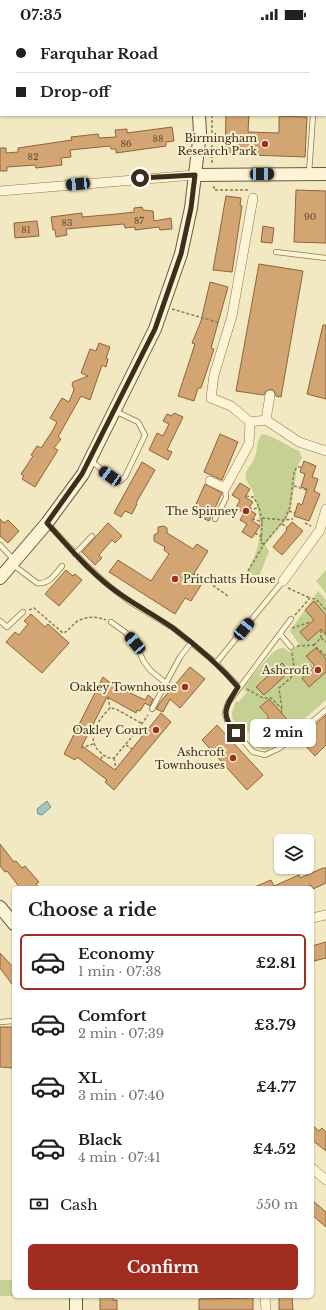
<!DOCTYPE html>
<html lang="en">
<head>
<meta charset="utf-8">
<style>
	body { margin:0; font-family:"Libre Baskerville",serif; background:#f6f6f6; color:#202124; height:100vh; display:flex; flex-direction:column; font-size:15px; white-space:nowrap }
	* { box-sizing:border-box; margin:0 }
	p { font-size:13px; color:#757577 }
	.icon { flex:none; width:22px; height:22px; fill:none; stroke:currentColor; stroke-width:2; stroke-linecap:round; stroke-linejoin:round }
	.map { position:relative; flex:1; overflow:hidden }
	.drawer { position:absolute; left:12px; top:858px; width:302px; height:412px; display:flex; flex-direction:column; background:#fff; border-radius:6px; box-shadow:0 1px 3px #0004 }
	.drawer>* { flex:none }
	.top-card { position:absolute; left:0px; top:0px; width:326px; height:88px; box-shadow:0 1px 3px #0004; display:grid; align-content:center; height:88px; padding:0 16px; background:#fff }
	.buttons { position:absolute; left:274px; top:806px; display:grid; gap:8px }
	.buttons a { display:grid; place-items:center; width:40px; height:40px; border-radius:6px; background:#fff; box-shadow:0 1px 3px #0004; font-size:20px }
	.end { position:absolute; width:18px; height:18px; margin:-9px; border:5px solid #3b2e1c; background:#fff; box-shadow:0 0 0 2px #fff }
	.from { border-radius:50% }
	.bubble { position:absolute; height:28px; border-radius:6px; background:#fff; box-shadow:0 1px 3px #0004; font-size:13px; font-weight:700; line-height:28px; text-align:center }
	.car { position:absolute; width:12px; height:24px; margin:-12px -6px; border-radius:5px; box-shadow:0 0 3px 1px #0007; background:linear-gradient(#222 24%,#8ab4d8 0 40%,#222 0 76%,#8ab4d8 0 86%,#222 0) }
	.top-card b { display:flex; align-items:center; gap:14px; height:38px; font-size:15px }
	.top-card b+b { border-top:1px solid #e0e0e0 }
	.top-card i { width:10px; height:10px; background:#202124 }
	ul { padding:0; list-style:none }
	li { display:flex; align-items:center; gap:12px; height:56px; margin:0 8px 6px; padding:0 8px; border:2px solid transparent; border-radius:6px }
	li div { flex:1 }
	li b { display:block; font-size:15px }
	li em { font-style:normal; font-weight:700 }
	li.selected { border-color:#a12d21 }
	li>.icon { width:36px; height:36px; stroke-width:1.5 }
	h2 { padding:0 16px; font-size:18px; line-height:48px }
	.pay { display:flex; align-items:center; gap:10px; height:44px; padding:0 16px; font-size:15px }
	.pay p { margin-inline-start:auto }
	.action { display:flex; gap:8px; margin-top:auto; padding:8px 16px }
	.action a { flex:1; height:46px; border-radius:6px; background:#a12d21; color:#fff; font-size:16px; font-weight:700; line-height:46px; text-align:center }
	.status { display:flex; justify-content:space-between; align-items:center; height:28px; padding:0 20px; background:#fff; direction:ltr }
	.status svg { height:11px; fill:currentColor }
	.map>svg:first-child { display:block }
</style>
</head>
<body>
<div class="status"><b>07:35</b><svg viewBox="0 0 49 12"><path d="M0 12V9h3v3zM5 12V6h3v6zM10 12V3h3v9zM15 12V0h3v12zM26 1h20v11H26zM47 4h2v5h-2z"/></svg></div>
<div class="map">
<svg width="326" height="1282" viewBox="0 0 326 1282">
	<rect width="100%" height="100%" fill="#f2e8c1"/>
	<!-- green -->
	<path fill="#c4d193" d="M262,406C275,408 287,418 299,423L302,430L297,439L291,480L287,490L265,517L269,523L260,546L255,549L247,543C264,516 262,492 253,464C251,459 247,455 246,450C244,441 253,437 255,429C258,420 256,414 262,406Z
		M326,542V565L316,553Z
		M318,563L326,572V672L271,720L266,722L256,719L259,715L249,703L245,706C233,693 228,691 236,673L239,674L247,664L243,661C250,652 272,621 281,620C285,620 287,622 289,624L299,616L290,603Z
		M0,1252H14V1268H18H0Z"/>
	<!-- water -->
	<path fill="#a4c4bd" stroke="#6a938d" d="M47,773L51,779L42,787L38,786L37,781Z"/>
	<!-- building -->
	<path fill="#d3a573" stroke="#8e643a" d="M226,87H249L248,104L279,105V88L307,89L305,129L225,126Z
		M172,99L174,113L166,114V118L116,125V121H111L110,118L70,122L71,129L61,130L62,137L36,140L35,137L7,139V143H0V120H6V125L18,124V120L72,112L71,109L98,106L99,110L116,109L115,102L127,101V105Z
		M296,162L326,163V215L294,214Z
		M226,168L241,170L240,177L242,178L232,244L213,242Z
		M142,179L143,182L153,183L154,193L171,190L172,201L160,202L159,199L135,202V199L125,200L124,196L66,201L67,207L56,209L55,202H53L51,189L82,185V189L117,186L134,184V180Z
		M37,193L39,208L15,210L14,195Z
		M263,198L274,200L272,215L261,214Z
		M259,236L303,243L281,369L276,368L274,363L271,361L266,363L264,367L236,363Z
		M210,254L228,259L211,320L214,321L201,360H198L194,373L178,368L195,316L192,315L201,293Z
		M323,297H326V371L307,366Z
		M99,315L110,319L106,330L108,331L106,339L102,337L90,372L81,368L58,409L61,411L54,420L58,422L35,459L22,451L24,448L21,446L33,428L31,427L37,418L41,420L53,402L57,394L50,390L62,370L69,374L74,362L72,356L73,354L88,348L81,345L90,321L96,323Z
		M174,385L183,389L167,422L172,424L168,432L149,422L157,405L163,408L169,396L163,393L167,386L172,388Z
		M220,406L238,414L222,452L204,444Z
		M304,433L316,438L312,449L318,451L314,463L320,466L309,493L294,488L298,475L302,477L307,461L301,459L305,446L300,444Z
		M142,434L155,442L136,475L137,476L132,486L125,483L121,489L114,485Z
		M240,455L250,461L245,469L253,474L248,481L256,486L252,493L260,498L252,510L242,504L247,496L240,492L244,485L236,480L240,472L232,467Z
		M205,456L222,465L209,493L192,485Z
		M0,491L4,495L8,492L19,503L8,515L0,508Z
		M292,494L303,503L282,527L273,519L287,502L286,501Z
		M108,495L122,508L115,515L112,512L99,527L102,530L95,537L82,524Z
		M164,498L167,500V505L193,521L197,516L208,523L193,547L203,554L191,573L185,570L175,586L109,544L118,532L151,553L169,526L164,522L165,519L154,513V507L158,505V499Z
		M66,542L73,548L75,546L82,552L59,578L45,566Z
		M314,573L326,587V607L321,601L308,613L300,604L314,592L305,582Z
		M31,586L45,599L48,596L69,615L42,645L6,614L15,604L19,607L28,596L24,593Z
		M316,620L326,631V644L309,659L302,650L315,638L306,628Z
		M282,635L290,643L264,667L256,659Z
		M190,639L205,651L180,680L170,671L163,684L156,681L161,673Z
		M103,649L113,657L145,672L148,667L153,671L150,678L145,675L140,683L137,682L136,685L107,669L82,718L115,742L161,685L171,694L114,762L105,754L107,752L77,729L75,732L64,726Z
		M269,671L293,698L282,707L276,700L263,712L254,702L269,689L260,679Z
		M326,687V717L315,728L299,711Z
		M217,697L263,747L247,762L202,712Z
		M0,816L14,834L16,833L22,840L25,838L39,854L36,856L39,860H20L7,843L5,844L0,838Z
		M323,840H326V855L313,861L311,857L304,860H252L271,852L274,858L299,847L300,850Z
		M326,914V930L314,933L312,918Z
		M0,925L14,940V959L0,940Z
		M0,999H14V1040L0,1039Z
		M312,1097L319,1103L322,1100L326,1104V1123L312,1112Z
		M312,1172L326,1184V1199L312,1187Z
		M100,1268H113V1272H117V1282H100Z
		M279,1268H292L293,1282H279Z
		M253,1270V1282H199V1271Z"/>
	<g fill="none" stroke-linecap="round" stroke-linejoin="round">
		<defs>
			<path id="lane" d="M325,84L326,83
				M309,145L313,87
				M276,224L326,230
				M91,433L110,448L120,453L125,449L145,407L138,394L115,383
				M215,491L226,470L225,460
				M47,495L85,536L108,557L130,574L173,600L216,635L283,553
				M0,517L14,532
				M75,526L92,508
				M12,536L37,555C49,557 55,546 62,538
				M291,591L228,675L225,685L228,695L253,724L265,727L280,720L326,682
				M0,593L7,599L23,584
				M111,594L125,604L135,615L144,634L151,643L166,655
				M280,606L291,619
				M216,635L239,659
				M152,681L180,629L191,615
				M0,994L14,993"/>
			<path id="street" d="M0,163L195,147
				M253,170L232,288L214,347L211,370L231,378L250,394L266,392
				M270,367L266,392L299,414L326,423
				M210,453L225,460L249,416L250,394
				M283,553L320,502L326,481
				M312,890L326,887
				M312,1140L326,1152
				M265,1268L266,1282"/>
			<path id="secondary" d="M195,147L326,146
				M0,550L47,495L83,446L155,301L181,226L191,180L200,105L199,87
				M0,879L14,896
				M76,1282V1268"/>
		</defs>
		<!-- lane casing -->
		<use href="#lane" stroke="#8d7956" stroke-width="6"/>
		<!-- street casing -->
		<use href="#street" stroke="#8d7956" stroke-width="10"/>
		<!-- secondary casing -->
		<use href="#secondary" stroke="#6f5a3a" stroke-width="14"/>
		<!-- path -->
		<path stroke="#8d7956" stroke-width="1.5" stroke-dasharray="3 2" stroke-linecap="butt" d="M258,1L293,0
			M0,21H1
			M212,87V136
			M214,158V162H248
			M172,281L220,295
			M294,458L307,462
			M246,468L253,469C264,483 262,499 261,515L264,516
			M249,480L254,481L259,479
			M289,483L295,485
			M262,490L284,492
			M252,491L263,494
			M285,491L290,479L294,444L297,439H302
			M305,495L311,498
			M282,496L287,499
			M255,505L262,509
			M248,543L264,516L284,492L293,491
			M194,548L195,545L228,568
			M288,560L310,570
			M29,582L34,580L63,605C69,603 70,599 75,595C84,588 96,588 106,592
			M295,587L310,570L316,571L326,582
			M292,600L311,594
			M321,610L326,614
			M314,617L321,610V601
			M297,618L314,617L326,628
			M294,641L315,638
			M261,643L268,648
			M247,661L263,670H271L282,681
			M108,669L110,680
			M281,685L282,681L279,660L295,646L292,625
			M141,695L116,681L110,680C98,692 85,711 100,724C104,728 109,731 114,730L136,704L148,687
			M94,696L97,698
			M136,704L142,708
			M126,717L132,721
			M81,720L93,716
			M114,730L116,741
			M101,731L103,727"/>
		<!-- lane -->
		<use href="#lane" stroke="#fcf4d5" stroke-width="4.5"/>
		<!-- street -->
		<use href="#street" stroke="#fcf4d5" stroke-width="9"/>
		<!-- secondary -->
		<use href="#secondary" stroke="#fcf4d5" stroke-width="12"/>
		<!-- rail -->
		<path stroke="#3b2e1c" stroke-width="2.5" stroke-dasharray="7 7" stroke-linecap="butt" d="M325,6H326
			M0,27H1"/>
		<defs>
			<path id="secondary-bridge" d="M187,1V0"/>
		</defs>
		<!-- secondary-bridge casing -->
		<use href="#secondary-bridge" stroke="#6f5a3a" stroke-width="14" stroke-linecap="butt"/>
		<!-- secondary-bridge -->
		<use href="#secondary-bridge" stroke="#fcf4d5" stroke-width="12"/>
	</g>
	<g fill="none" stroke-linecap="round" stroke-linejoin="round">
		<!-- route -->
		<path stroke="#3b2e1c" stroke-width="5" d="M140,150L195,147L191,180L181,226L155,301L82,446L47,495C67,517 86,540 109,558C129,574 152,585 173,600C197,618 219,637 238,659C226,678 219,686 236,705"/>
	</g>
	<!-- markers -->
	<g fill="#a12d21" stroke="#f8f1d1" stroke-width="1.5">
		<circle cx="265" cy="116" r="4"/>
		<circle cx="246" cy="483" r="4"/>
		<circle cx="175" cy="551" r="4"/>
		<circle cx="318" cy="642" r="4"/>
		<circle cx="185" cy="659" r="4"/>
		<circle cx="156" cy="702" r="4"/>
		<circle cx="233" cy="730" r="4"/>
	</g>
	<g text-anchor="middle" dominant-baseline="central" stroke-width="4" stroke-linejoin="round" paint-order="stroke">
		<!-- number labels -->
		<g font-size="9" fill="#614c32">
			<text x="158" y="110">88</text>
			<text x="126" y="115">86</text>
			<text x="33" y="128">82</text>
			<text x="310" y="188">90</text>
			<text x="139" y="192">87</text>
			<text x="67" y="194">83</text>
			<text x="26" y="201">81</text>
		</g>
		<!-- poi labels -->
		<g font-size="11" fill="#3b2e1c" stroke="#f8f1d1" text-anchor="end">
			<text x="257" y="110">Birmingham<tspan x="257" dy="13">Research Park</tspan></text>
			<text x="238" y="483">The Spinney</text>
			<text x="183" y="551" text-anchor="start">Pritchatts House</text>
			<text x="310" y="642">Ashcroft</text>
			<text x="177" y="659">Oakley Townhouse</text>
			<text x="148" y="702">Oakley Court</text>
			<text x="225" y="724">Ashcroft<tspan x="225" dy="13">Townhouses</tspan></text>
		</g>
	</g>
</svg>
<div class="buttons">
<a><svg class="icon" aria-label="layers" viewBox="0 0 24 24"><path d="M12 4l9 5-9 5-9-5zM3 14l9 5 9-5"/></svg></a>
</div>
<i class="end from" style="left:140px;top:150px"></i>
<i class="end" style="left:236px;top:705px"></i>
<div class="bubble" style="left:250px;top:691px;width:66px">2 min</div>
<i class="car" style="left:262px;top:146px;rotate:89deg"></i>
<i class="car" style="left:78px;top:156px;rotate:265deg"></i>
<i class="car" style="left:110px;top:448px;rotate:305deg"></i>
<i class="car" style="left:244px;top:601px;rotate:39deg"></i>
<i class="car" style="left:135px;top:615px;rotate:320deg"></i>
<div class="top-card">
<b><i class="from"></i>Farquhar Road</b>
<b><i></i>Drop-off</b>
</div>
<section class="drawer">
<h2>Choose a ride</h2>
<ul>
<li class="selected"><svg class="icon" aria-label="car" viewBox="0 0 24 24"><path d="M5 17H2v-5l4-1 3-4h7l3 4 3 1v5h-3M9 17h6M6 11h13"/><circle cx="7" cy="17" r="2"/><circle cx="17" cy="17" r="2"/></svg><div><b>Economy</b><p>1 min · 07:38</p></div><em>£2.81</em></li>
<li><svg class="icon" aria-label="car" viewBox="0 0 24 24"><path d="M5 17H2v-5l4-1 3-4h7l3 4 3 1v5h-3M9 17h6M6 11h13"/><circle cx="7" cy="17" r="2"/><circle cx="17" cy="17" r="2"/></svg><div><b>Comfort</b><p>2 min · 07:39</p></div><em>£3.79</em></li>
<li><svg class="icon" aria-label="car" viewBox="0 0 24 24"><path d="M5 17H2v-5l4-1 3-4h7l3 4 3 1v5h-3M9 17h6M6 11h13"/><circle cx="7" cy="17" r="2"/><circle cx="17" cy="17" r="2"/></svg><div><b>XL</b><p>3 min · 07:40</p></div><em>£4.77</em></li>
<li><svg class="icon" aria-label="car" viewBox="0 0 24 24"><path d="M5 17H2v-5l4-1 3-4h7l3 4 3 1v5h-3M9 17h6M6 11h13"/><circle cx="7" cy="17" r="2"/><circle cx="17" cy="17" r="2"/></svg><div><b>Black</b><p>4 min · 07:41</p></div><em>£4.52</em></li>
</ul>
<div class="pay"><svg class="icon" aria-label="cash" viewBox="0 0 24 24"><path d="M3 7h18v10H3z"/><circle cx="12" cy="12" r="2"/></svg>Cash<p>550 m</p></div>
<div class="action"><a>Confirm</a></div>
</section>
</div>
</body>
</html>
